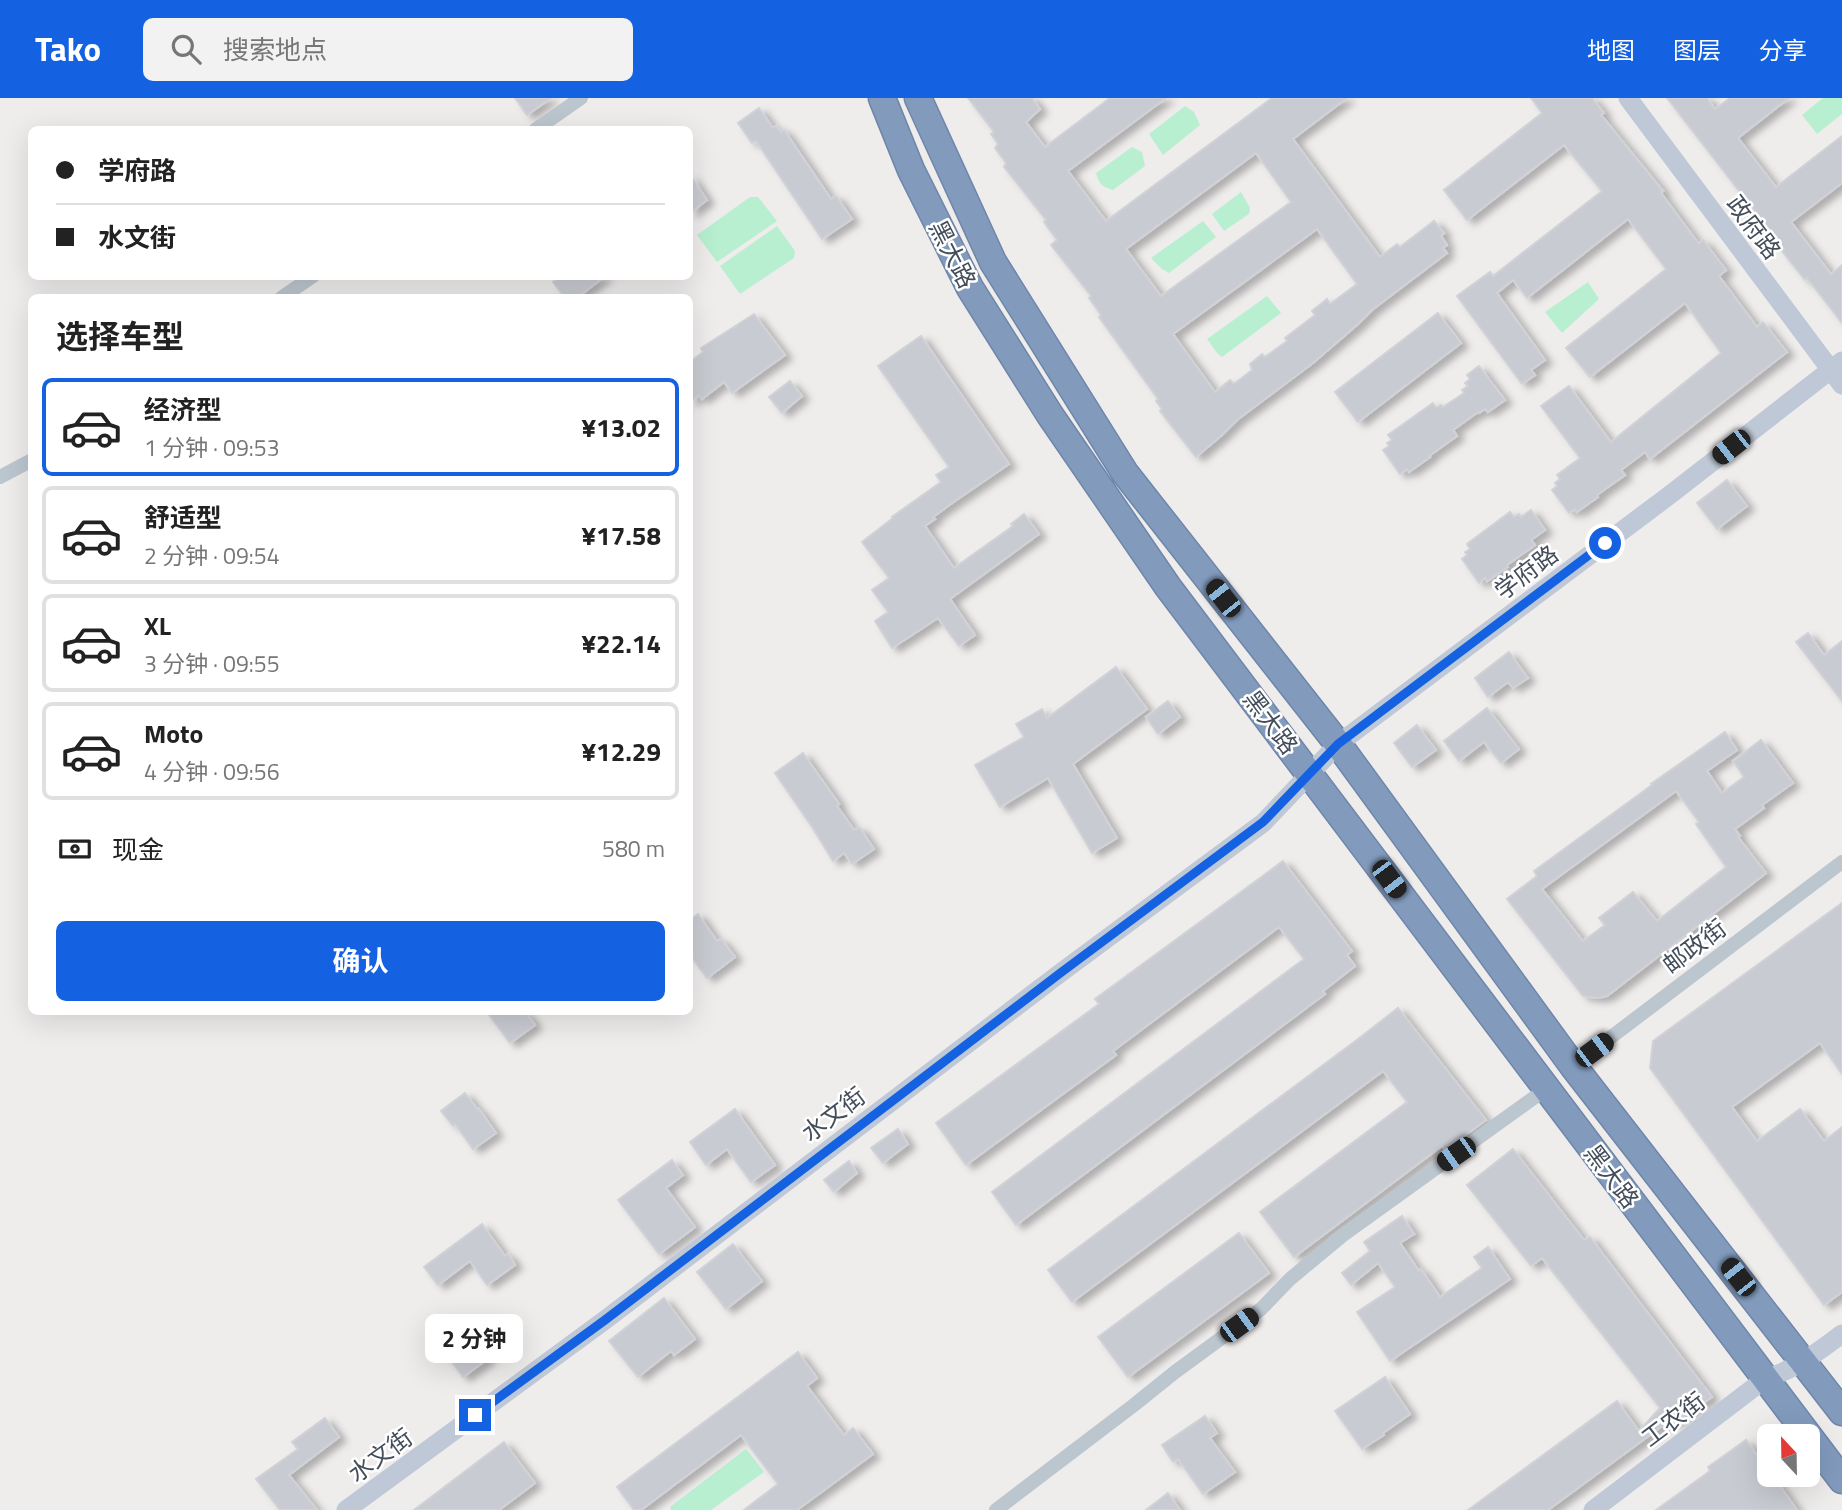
<!DOCTYPE html>
<html lang="zh">
<head>
<meta charset="utf-8">
<style>
	body { margin:0; font-family:"Titillium Web","Noto Sans SC",sans-serif; background:#f2f2f2; color:#222; height:100vh; display:flex; flex-direction:column; font-size:26px; white-space:nowrap }
	* { box-sizing:border-box; margin:0 }
	p { font-size:23px; color:#767676 }
	.icon { flex:none; width:38px; height:38px; fill:none; stroke:currentColor; stroke-width:2; stroke-linecap:round; stroke-linejoin:round }
	.map { position:relative; flex:1; overflow:hidden }
	.sheet { position:absolute; left:28px; top:196px; width:665px; height:721px; display:flex; flex-direction:column; background:#fff; border-radius:10px; box-shadow:0 7px 28px #0002 }
	.sheet>* { flex:none }
	.top-card { position:absolute; left:28px; top:28px; width:665px; height:154px; border-radius:10px; box-shadow:0 7px 28px #0002; display:grid; align-content:center; height:154px; padding:0 28px; background:#fff }
	.needle { width:46px; rotate:338deg }
	.controls { position:absolute; left:1757px; top:1326px; display:grid; gap:14px }
	.controls a { display:grid; place-items:center; width:63px; height:63px; border-radius:10px; background:#fff; box-shadow:0 7px 28px #0002; font-size:35px }
	.end { position:absolute; width:32px; height:32px; margin:-16px; border:9px solid #1462e1; background:#fff; box-shadow:0 0 0 4px #fff }
	.from { border-radius:50% }
	.bubble { position:absolute; height:49px; border-radius:10px; background:#fff; box-shadow:0 7px 28px #0002; font-size:23px; font-weight:700; line-height:49px; text-align:center }
	.car { position:absolute; width:21px; height:42px; margin:-21px -10px; border-radius:9px; box-shadow:0 0 5px 2px #0007; background:linear-gradient(#222 24%,#8ab4d8 0 40%,#222 0 76%,#8ab4d8 0 86%,#222 0) }
	.top-card b { display:flex; align-items:center; gap:24px; height:66px; font-size:26px }
	.top-card b+b { border-top:2px solid #e0e0e0 }
	.top-card i { width:18px; height:18px; background:#222 }
	ul { padding:0; list-style:none }
	li { display:flex; align-items:center; gap:21px; height:98px; margin:0 14px 10px; padding:0 14px; border:4px solid #e0e0e0; border-radius:10px }
	li div { flex:1 }
	li b { display:block; font-size:26px }
	li em { font-style:normal; font-weight:700 }
	li.selected { border-color:#1462e1 }
	li>.icon { width:63px; height:63px; stroke-width:1.5 }
	h2 { padding:0 28px; font-size:32px; line-height:84px }
	.pay { display:flex; align-items:center; gap:18px; height:77px; padding:0 28px; font-size:26px }
	.pay p { margin-inline-start:auto }
	.cta { display:flex; gap:14px; margin-top:auto; padding:14px 28px }
	.cta a { flex:1; height:80px; border-radius:10px; background:#1462e1; color:#fff; font-size:28px; font-weight:700; line-height:80px; text-align:center }
	header { display:flex; align-items:center; gap:42px; box-sizing:border-box; height:98px; padding:0 35px; background:#1462e1; color:#fff }
	header strong { font-size:33px }
	nav { display:flex; gap:38px; margin-inline-start:auto; font-size:24px }
	.search { width:490px; height:63px; background:#f2f2f2; display:flex; align-items:center; gap:18px; box-sizing:border-box; padding:0 24px; border-radius:10px; color:#767676; font-size:26px }
	.map>svg:first-child { display:block }
</style>
</head>
<body>
<header>
<strong>Tako</strong>
<div class="search"><svg class="icon" aria-label="search" viewBox="0 0 24 24"><circle cx="10" cy="10" r="6"/><path d="M15 15l6 6"/></svg>搜索地点</div>
<nav><a>地图</a><a>图层</a><a>分享</a></nav>
</header>
<div class="map">
<svg width="1842" height="1412" viewBox="0 0 1842 1412">
	<defs>
		<filter id="shadow"><feDropShadow dx="7" dy="4" stdDeviation="3.5" flood-color="#0004"/></filter>
	</defs>
	<rect width="100%" height="100%" fill="#efecec"/>
	<!-- green -->
	<path fill="#b8efd1" d="M1823,0H1842V16L1817,36L1802,17Z
		M1185,8L1194,14L1200,27L1163,57L1149,36Z
		M1132,49L1142,54L1145,68L1113,92C1102,89 1099,86 1096,75Z
		M1241,94L1250,110L1249,116L1224,133L1212,116Z
		M750,99H758L777,123L717,164L697,137Z
		M1203,123L1216,139L1169,175L1162,171L1151,160Z
		M777,128L795,153L794,160L740,196L720,168Z
		M1588,184L1599,201L1562,235L1545,214Z
		M1267,198L1281,215L1222,259L1217,255L1207,241Z
		M746,1351L764,1374L711,1412H671L670,1409Z"/>
	<!-- building -->
	<path fill="#c9cbd2" stroke="#d0d2d8" stroke-width="2" fill-rule="evenodd" filter="url(#shadow)" d="M515,0H551L527,17Z
		M968,0H1032L1040,11L1026,24L1045,49L1110,0H1166L1068,73L1106,123L1272,0H1347L1293,41L1380,159L1397,146L1400,149L1434,123L1444,135L1441,138L1447,147L1443,150L1447,155L1372,212L1357,227L1313,265L1237,322L1222,337L1196,359L1160,313L1162,311L1156,303L1158,301L1099,219L1101,217L1089,200L1091,198L1051,147L1057,142L1044,124L1046,122L1004,69L1006,65L995,50L998,46L991,36L994,34ZM1256,55L1291,104L1161,198L1126,151ZM1317,131L1357,186L1330,206L1327,201L1312,213L1315,217L1285,240L1287,243L1265,259L1262,256L1250,266L1252,272L1234,286L1230,282L1215,294L1173,236Z
		M1531,0H1592L1604,15L1601,17L1663,93L1661,95L1699,146L1703,142L1726,172L1719,178L1757,229L1763,224L1787,254L1650,361L1645,354L1621,372L1625,377L1597,397L1598,399L1577,414L1575,411L1569,415L1552,392L1557,388L1555,385L1560,381L1557,377L1580,360L1541,308L1569,288L1611,344L1721,255L1685,205L1590,279L1566,250L1666,171L1628,121L1527,200L1513,182L1497,195L1545,262L1531,272L1535,277L1522,286L1457,198L1490,174L1493,178L1602,93L1564,47L1467,122L1444,92L1542,15Z
		M1667,0H1707L1715,11L1730,0H1789L1738,40L1776,89L1842,38V85L1791,124L1831,176L1842,167V225L1807,180L1805,182L1782,153L1784,151Z
		M759,10L773,30L776,28L781,34L784,32L831,101L836,98L852,121L822,141L756,43L752,45L738,25Z
		M690,77L707,102L690,115Z
		M561,178H605L577,200H565L553,184Z
		M1438,215L1461,245L1358,324L1335,294Z
		M754,216L785,257L732,295L724,284L702,301L699,297L690,304V264L703,254L701,250Z
		M921,238L1009,366L955,403L933,419L935,421L925,428L954,470L1013,428L1011,426L1024,416L1039,436L950,501L975,537L959,548L938,520L892,550L875,523L888,514L872,492L889,480L862,444L893,420L892,419L941,384L936,377L949,369L878,268Z
		M1479,268L1505,302L1488,314L1485,311L1479,315L1478,314L1453,332L1457,338L1429,358L1430,359L1409,374L1407,371L1400,376L1383,352L1389,348L1387,345L1392,342L1388,337L1433,305L1436,310L1441,307L1443,309L1464,295L1462,292L1468,288L1465,285L1470,281L1467,277Z
		M790,283L802,298L782,315L769,299Z
		M1727,382L1747,408L1717,431L1697,405Z
		M1531,412L1545,432L1531,442L1535,447L1507,467L1508,469L1487,483L1485,480L1479,485L1462,461L1467,457L1465,454L1470,451L1467,446L1510,414L1514,419L1519,416L1521,419Z
		M1808,535L1824,557L1842,543V603L1796,544Z
		M1509,554L1528,580L1513,590L1508,584L1488,599L1475,580Z
		M1116,569L1147,611L1073,666L1117,740L1092,755L1048,680L1000,709L975,667L1024,639L1016,626L1042,611L1047,620Z
		M1168,603L1180,619L1158,636L1146,619Z
		M1487,610L1519,651L1501,665L1484,644L1459,663L1444,643Z
		M1417,627L1436,652L1412,669L1394,645Z
		M1725,634L1737,652L1707,673L1722,695L1744,679L1733,663L1761,642L1793,685L1762,707L1764,710L1735,731L1740,738L1738,739L1766,775L1607,898L1598,900L1583,898L1507,801L1537,778L1534,773L1652,687L1651,686ZM1676,693L1699,724L1696,726L1726,769L1657,823L1633,794L1599,820L1605,827L1583,843L1542,791Z
		M803,655L839,706L837,708L854,732L859,729L874,751L852,766L844,755L833,763L814,732L775,675Z
		M1283,763L1352,853L1347,857L1355,868L1323,893L1325,896L1016,1127L992,1094L1304,861L1279,829L1113,953L1116,957L966,1067L936,1025L1099,906L1095,901Z
		M1842,805V976L1820,945L1732,1009L1757,1043L1800,1011L1824,1043L1842,1029V1194L1824,1207L1650,970L1653,943Z
		M698,816L717,843L721,841L735,859L707,880L690,857V822Z
		M1398,910L1486,1022L1445,1052L1442,1048L1294,1159L1260,1114L1407,1004L1383,973L1072,1204L1048,1172L1358,941Z
		M487,914H525L535,927L510,945Z
		M465,995L478,1012L479,1011L496,1035L473,1051L455,1026L453,1028L441,1013Z
		M735,1011L775,1067L751,1084L727,1051L706,1067L690,1044Z
		M898,1031L908,1046L883,1065L871,1050Z
		M1513,1051L1584,1142L1590,1139L1712,1299L1673,1326L1669,1323L1548,1412H1468L1617,1303L1639,1333L1660,1310L1542,1160L1531,1168L1467,1087Z
		M672,1062L683,1077L666,1090L695,1129L659,1156L618,1102Z
		M849,1063L857,1075L834,1094L824,1082Z
		M1402,1118L1414,1136L1400,1145L1419,1173L1421,1171L1440,1199L1482,1170L1474,1159L1488,1149L1510,1181L1390,1263L1357,1214L1395,1189L1378,1165L1351,1187L1342,1175L1370,1153L1364,1144Z
		M482,1126L505,1158L508,1156L515,1167L487,1187L470,1163L438,1187L424,1169Z
		M1239,1135L1269,1175L1128,1279L1098,1239Z
		M733,1146L762,1183L726,1211L697,1174Z
		M664,1200L695,1241L674,1257L671,1253L638,1279L609,1243Z
		M456,1221L473,1243L475,1242L489,1260L463,1279L433,1238Z
		M798,1254L817,1280L807,1288L844,1337L853,1330L873,1356L797,1412H744L778,1386L741,1337L641,1412H634L617,1389Z
		M1385,1279L1410,1316L1383,1335L1384,1337L1362,1351L1335,1313Z
		M1205,1318L1217,1335L1210,1340L1235,1374L1203,1396L1178,1361L1173,1364L1162,1347Z
		M325,1320L339,1339L289,1377L317,1412H280L256,1381L298,1351L292,1344Z
		M1746,1342L1769,1374V1377H1772L1797,1412H1656L1710,1373L1708,1369Z
		M504,1344L535,1385L499,1412H414Z
		M1168,1395L1180,1412H1146Z"/>
	<g fill="none" stroke-linecap="round" stroke-linejoin="round">
		<defs>
			<path id="highway" d="M882,0L911,72L970,190L1050,317L1168,489L1842,1382
				M918,0L993,164L1125,375L1338,646L1573,968L1842,1314"/>
		</defs>
		<!-- highway casing -->
		<use href="#highway" stroke="#6e86a9" stroke-width="29"/>
		<!-- street -->
		<path stroke="#bcc6cf" stroke-width="14" d="M535,32L581,0
			M281,200L313,178
			M0,379L32,362
			M1573,968L1842,764
			M996,1412L1134,1307L1175,1274L1261,1211L1290,1181L1343,1137L1546,991"/>
		<!-- secondary -->
		<path stroke="#bec8d6" stroke-width="19" d="M1628,0L1842,287
			M346,1412L605,1222L1063,873L1263,725L1338,646L1671,396L1842,263
			M1593,1412L1765,1281C1796,1271 1816,1255 1842,1236"/>
		<!-- highway -->
		<use href="#highway" stroke="#829bbd" stroke-width="26"/>
	</g>
	<g fill="none" stroke-linecap="round" stroke-linejoin="round">
		<!-- route -->
		<path stroke="#1462e1" stroke-width="9" d="M475,1317L605,1222L1063,873L1263,724L1338,646L1605,445"/>
	</g>
	<g text-anchor="middle" dominant-baseline="central" stroke-width="5" stroke-linejoin="round" paint-order="stroke">
		<!-- street labels -->
		<g font-size="24" fill="#444e5a" stroke="#fff">
			<text transform="translate(1754 129) rotate(53)">政府路</text>
			<text transform="translate(953 156) rotate(63)">黑大路</text>
			<text transform="translate(1526 474) rotate(-37)">学府路</text>
			<text transform="translate(1271 624) rotate(53)">黑大路</text>
			<text transform="translate(1694 848) rotate(-37)">邮政街</text>
			<text transform="translate(833 1016) rotate(-37)">水文街</text>
			<text transform="translate(1612 1078) rotate(53)">黑大路</text>
			<text transform="translate(1673 1321) rotate(-37)">工农街</text>
			<text transform="translate(380 1357) rotate(-36)">水文街</text>
		</g>
	</g>
</svg>
<div class="controls">
<a><svg class="needle" viewBox="-14 -14 28 28"><path d="M0-13l5 13h-10z" fill="#e53935"/><path d="M0 13l5-13h-10z" fill="#767676"/></svg></a>
</div>
<i class="end from" style="left:1605px;top:445px"></i>
<i class="end" style="left:475px;top:1317px"></i>
<div class="bubble" style="left:425px;top:1216px;width:98px">2 分钟</div>
<i class="car" style="left:1731px;top:349px;rotate:232deg"></i>
<i class="car" style="left:1223px;top:500px;rotate:322deg"></i>
<i class="car" style="left:1389px;top:781px;rotate:143deg"></i>
<i class="car" style="left:1594px;top:952px;rotate:53deg"></i>
<i class="car" style="left:1456px;top:1056px;rotate:235deg"></i>
<i class="car" style="left:1738px;top:1179px;rotate:322deg"></i>
<i class="car" style="left:1239px;top:1227px;rotate:54deg"></i>
<div class="top-card">
<b><i class="from"></i>学府路</b>
<b><i></i>水文街</b>
</div>
<section class="sheet">
<h2>选择车型</h2>
<ul>
<li class="selected"><svg class="icon" aria-label="car" viewBox="0 0 24 24"><path d="M5 17H2v-5l4-1 3-4h7l3 4 3 1v5h-3M9 17h6M6 11h13"/><circle cx="7" cy="17" r="2"/><circle cx="17" cy="17" r="2"/></svg><div><b>经济型</b><p>1 分钟 · 09:53</p></div><em>¥13.02</em></li>
<li><svg class="icon" aria-label="car" viewBox="0 0 24 24"><path d="M5 17H2v-5l4-1 3-4h7l3 4 3 1v5h-3M9 17h6M6 11h13"/><circle cx="7" cy="17" r="2"/><circle cx="17" cy="17" r="2"/></svg><div><b>舒适型</b><p>2 分钟 · 09:54</p></div><em>¥17.58</em></li>
<li><svg class="icon" aria-label="car" viewBox="0 0 24 24"><path d="M5 17H2v-5l4-1 3-4h7l3 4 3 1v5h-3M9 17h6M6 11h13"/><circle cx="7" cy="17" r="2"/><circle cx="17" cy="17" r="2"/></svg><div><b>XL</b><p>3 分钟 · 09:55</p></div><em>¥22.14</em></li>
<li><svg class="icon" aria-label="car" viewBox="0 0 24 24"><path d="M5 17H2v-5l4-1 3-4h7l3 4 3 1v5h-3M9 17h6M6 11h13"/><circle cx="7" cy="17" r="2"/><circle cx="17" cy="17" r="2"/></svg><div><b>Moto</b><p>4 分钟 · 09:56</p></div><em>¥12.29</em></li>
</ul>
<div class="pay"><svg class="icon" aria-label="cash" viewBox="0 0 24 24"><path d="M3 7h18v10H3z"/><circle cx="12" cy="12" r="2"/></svg>现金<p>580 m</p></div>
<div class="cta"><a>确认</a></div>
</section>
</div>
</body>
</html>
